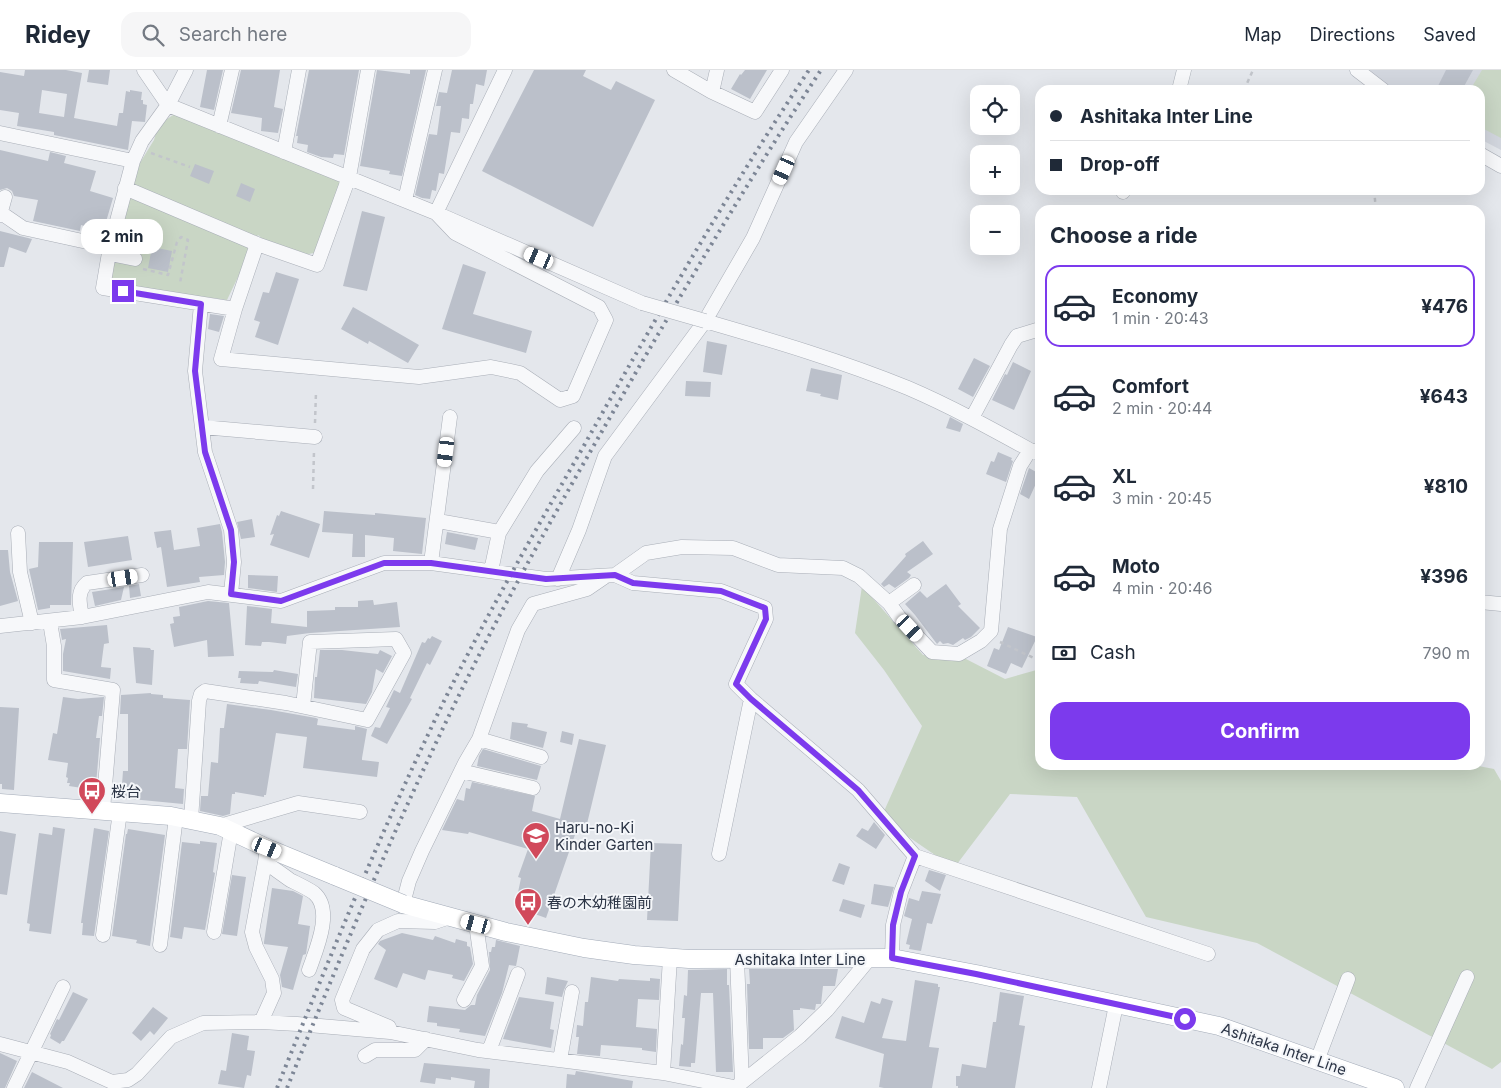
<!DOCTYPE html>
<html lang="en">
<head>
<meta charset="utf-8">
<style>
	body { margin:0; font-family:Inter,"Noto Sans JP",sans-serif; background:#f6f6f7; color:#1f2937; height:100vh; display:flex; flex-direction:column; font-size:19px; white-space:nowrap }
	* { box-sizing:border-box; margin:0 }
	p { font-size:16px; color:#747a83 }
	.icon { flex:none; width:28px; height:28px; fill:none; stroke:currentColor; stroke-width:2; stroke-linecap:round; stroke-linejoin:round }
	.map { position:relative; flex:1; overflow:hidden }
	.sheet { position:absolute; left:1035px; top:135px; width:450px; height:565px; display:flex; flex-direction:column; background:#fff; border-radius:15px; box-shadow:0 5px 20px #0002 }
	.sheet>* { flex:none }
	.guide { position:absolute; left:1035px; top:15px; width:450px; height:110px; border-radius:15px; box-shadow:0 5px 20px #0002; display:grid; align-content:center; height:110px; padding:0 15px; background:#fff }
	.tools { position:absolute; left:970px; top:15px; display:grid; gap:10px }
	.tools a { display:grid; place-items:center; width:50px; height:50px; border-radius:10px; background:#fff; box-shadow:0 5px 20px #0002; font-size:25px }
	.end { position:absolute; width:22px; height:22px; margin:-11px; border:6px solid #7c3aed; background:#fff; box-shadow:0 0 0 2px #fff }
	.from { border-radius:50% }
	.bubble { position:absolute; height:35px; border-radius:15px; background:#fff; box-shadow:0 5px 20px #0002; font-size:16px; font-weight:700; line-height:35px; text-align:center }
	.car { position:absolute; width:15px; height:30px; margin:-15px -8px; border-radius:6px; box-shadow:0 0 4px 1px #0007; background:linear-gradient(#fff 24%,#345 0 40%,#fff 0 76%,#345 0 86%,#fff 0) }
	.guide b { display:flex; align-items:center; gap:18px; height:48px; font-size:19px }
	.guide b+b { border-top:1px solid #e0e1e3 }
	.guide i { width:12px; height:12px; background:#1f2937 }
	ul { padding:0; list-style:none }
	li { display:flex; align-items:center; gap:15px; height:82px; margin:0 10px 8px; padding:0 5px; border:2px solid transparent; border-radius:15px }
	li div { flex:1 }
	li b { display:block; font-size:19px }
	li em { font-style:normal; font-weight:700 }
	li.selected { border-color:#7c3aed }
	li>.icon { width:45px; height:45px; stroke-width:1.5 }
	h2 { padding:0 15px; font-size:22px; line-height:60px }
	.pay { display:flex; align-items:center; gap:12px; height:55px; padding:0 15px; font-size:19px }
	.pay p { margin-inline-start:auto }
	.action { display:flex; gap:10px; margin-top:auto; padding:10px 15px }
	.action a { flex:1; height:58px; border-radius:15px; background:#7c3aed; color:#fff; font-size:20px; font-weight:700; line-height:58px; text-align:center }
	header { display:flex; align-items:center; gap:30px; box-sizing:border-box; height:70px; padding:0 25px; background:#fff; border-bottom:1px solid #e0e1e3 }
	header strong { font-size:24px }
	nav { display:flex; gap:28px; margin-inline-start:auto; font-size:18px }
	.search { width:350px; height:45px; background:#f6f6f7; display:flex; align-items:center; gap:12px; box-sizing:border-box; padding:0 18px; border-radius:15px; color:#747a83; font-size:19px }
	.map>svg:first-child { display:block }
</style>
</head>
<body>
<header>
<strong>Ridey</strong>
<div class="search"><svg class="icon" aria-label="search" viewBox="0 0 24 24"><circle cx="10" cy="10" r="6"/><path d="M15 15l6 6"/></svg>Search here</div>
<nav><a>Map</a><a>Directions</a><a>Saved</a></nav>
</header>
<div class="map">
<svg width="1501" height="1018" viewBox="0 0 1501 1018">
	<rect width="100%" height="100%" fill="#e4e7ec"/>
	<!-- built -->
	<path fill="#d2d6de" d="M1366,0H1501V80L1480,69V20H1392Z"/>
	<!-- green -->
	<path fill="#c9d6c5" d="M1482,0H1501V68L1480,57V20H1470Z
		M179,41L349,107L314,183L303,185L266,172L258,165L227,230L109,214L122,164L127,166L122,159L135,101L154,70L158,55Z
		M862,516L923,585L964,588L1005,609L1040,599V695H1473L1494,699L1501,711V992L1492,999L1257,873L1146,847L1077,727L1010,724L954,798L881,748L922,656L884,600L855,563Z"/>
	<!-- building -->
	<path fill="#bbc0ca" fill-rule="evenodd" d="M25,0H66L82,3L74,48L117,56L119,43H123L126,21L130,22V20L142,22L141,30H143V34L147,35L145,52L132,51L128,80L54,65V62L17,56L19,43L0,40V2L24,6ZM42,20L67,24L64,47L39,43Z
		M89,0H110L108,15L87,12Z
		M207,0H223L214,40L200,37Z
		M241,0H280L274,37L283,39L278,63L261,61L262,48L231,43Z
		M309,0H359L344,85L334,84L333,88L321,87L307,82L308,75L297,73L298,66H296Z
		M377,0L410,4V0H426L402,106L389,104L390,101L360,96Z
		M452,0H487L484,16L476,14L473,34H470L469,49L462,48L460,63L451,62L444,104L439,103L436,121L432,120L430,129L422,128L415,125L429,64L437,65L441,36H436L439,22L447,23Z
		M534,0H586L583,6L611,20L616,11L655,30L593,157L482,101Z
		M745,0H767L750,29L731,19L740,4L741,5Z
		M1446,0H1473L1462,20H1436Z
		M0,80L48,91L50,82L66,86L64,93L96,101L90,121L113,128L103,162L81,155L80,161L33,151L38,130L14,126L12,121L7,118L0,120Z
		M195,94L214,101L209,114L190,106Z
		M241,113L255,119L250,132L236,126Z
		M362,141L385,147L367,221L343,216Z
		M0,161L32,169L26,183L9,177L4,197H0Z
		M152,177L172,181L168,202L148,198Z
		M463,194L486,202L473,244L532,261L526,283L442,259Z
		M276,202L299,209L278,275L255,267L260,252L254,250L263,222L269,223Z
		M353,237L419,275L408,293L369,271L368,274L341,259Z
		M210,244L224,246L219,262L208,259Z
		M707,271L727,275L722,305L703,302Z
		M974,288L990,296L973,327L958,319Z
		M1013,292L1031,301L1014,340L992,330L1005,304L1007,305Z
		M811,298L842,305L838,330L820,326L821,324L806,321Z
		M686,311L711,312L710,327L685,326Z
		M950,347L963,354L960,362L946,358Z
		M998,382L1012,388L1011,390L1013,391L1006,412L986,404L991,391L994,392Z
		M1029,398L1038,403L1036,408L1038,409L1029,429L1020,424Z
		M281,441L320,454L309,488L270,475L274,464L270,465L277,445L279,446Z
		M324,441L375,445V443L426,448L422,484L393,481L394,468L365,465V487H352L353,464L322,462Z
		M252,449L255,467L241,469L237,452Z
		M220,454L222,462L225,492L224,505L199,507L200,512L167,517L161,477L157,478L154,462L171,460L174,480L200,476L197,458Z
		M447,462L478,468L475,480L445,474Z
		M128,466L132,490L88,497L84,472Z
		M923,471L933,484L907,502L911,505L909,508L895,518L889,514L884,517L881,514L906,486L905,484Z
		M39,472H73L71,535H50V538L38,540L29,499L38,497Z
		M0,480H8L10,502L18,531L0,536Z
		M248,505L278,506L277,522L248,518Z
		M139,514L141,526L130,528L129,516Z
		M946,514L961,534L958,536L980,558L971,567L965,570L963,568L953,575L948,573L943,574L940,571L937,574L915,545L905,534L920,521L927,528Z
		M124,517L121,530L95,536L92,522Z
		M373,530L374,535L397,532L400,557L310,563L287,566L286,574L269,572H262L261,576L245,575L247,536L272,539L271,553L307,557V541L335,540V537H358V531Z
		M208,531L229,533L234,586L208,587L207,570L174,577L170,554L174,553L173,547L180,546L179,537Z
		M107,555L109,573L104,574L101,597L111,598L110,609L63,601V584L66,569L62,570L60,559Z
		M1008,557L1037,567L1022,598L1011,593L1006,604L987,596L994,578L999,580Z
		M432,566L442,571L430,595L427,593L410,628L412,629L387,674L371,666L375,657L380,658L390,638L386,637L394,620L400,623L422,572L425,573L428,568L430,569Z
		M133,577L150,578L151,580H154L152,615L136,613Z
		M320,580H342L378,584L380,580L392,586L383,603L376,599L372,622L366,634L314,628L315,607H317Z
		M274,600L298,604L296,617L259,611L258,614L240,613L241,608H238L239,601L273,602Z
		M151,623V624L163,625V628L190,630L187,679H178L175,718L184,719L183,734L121,728L123,701H128V644H120L121,625Z
		M63,627L78,629L104,627L102,646H99L96,668H100L96,715L83,713L82,718L69,716L70,713H67L68,708L66,707L68,693L48,690L53,663L57,664Z
		M227,634L271,640L316,648L318,649L317,655L355,660V656L367,659L362,688V690L379,692L377,707L303,698L307,667L276,663L266,725H264V727L235,722V724H232L230,744L223,746L200,741L201,726H208L211,692L218,693L220,658H224Z
		M0,637L19,638L14,720L2,719V714H0Z
		M512,652L528,654L527,657L547,662L543,678L510,669Z
		M562,661L574,664L572,675L560,672Z
		M579,669L606,675L586,758L578,756L546,848L515,837L521,808L518,807L528,779L469,762L468,764L442,760L457,729L464,731L466,718L470,719L472,712L535,726L532,741L560,749Z
		M483,679L541,696L537,710L477,696L479,686Z
		M874,752L885,765L876,779L856,766L862,758L868,761Z
		M53,757L65,759L51,864L29,861L30,854L27,853L39,763L52,765Z
		M94,758L109,761L94,866L82,865L83,853H81Z
		M128,759L165,765L150,876L136,873L137,870L112,866L126,764H127Z
		M0,761L16,764L7,825L0,824Z
		M200,771L217,773L213,802L215,803L205,860L184,857L182,869L170,867L182,772L200,774Z
		M651,773L682,774L678,851L647,850Z
		M839,793L850,797L844,815L832,811Z
		M929,800L946,805L940,821L925,811Z
		M232,805L246,807L237,866L222,864Z
		M874,814L894,817L888,837L871,834Z
		M272,818L293,821L303,826L298,854L310,856L306,884L303,885L293,920L282,917L280,905L288,877L264,874V872Z
		M922,821L941,824L932,854L927,853L921,881L909,879L910,875L906,874L912,849L904,846L909,828L919,831Z
		M843,829L865,835L861,848L839,841Z
		M402,863L433,870L435,866L455,873L456,869L467,872V876L470,877L473,894L464,911L452,908L453,905L428,900L425,910L403,903L397,918L374,909L386,880L378,874L380,871Z
		M496,870L520,876L516,896L509,895L502,923L485,966L459,962L460,959L437,956V953L427,952L429,936L465,940L471,935H475L477,925L490,900L489,882H491L492,877H495Z
		M727,899V915H729L733,1002H716L713,923H701L695,993H691V997L679,996L681,974L683,975L685,948H682L684,925L687,926L688,900Z
		M749,899H838L835,916H823L821,934H816L815,940L800,938V940H793L794,960L783,968H763V979H749L747,914H750Z
		M547,907L568,911L564,920L562,927L545,924Z
		M591,907L618,911L619,909L650,911V908L660,909L659,930L638,929L636,957L657,959L656,982L642,980V978L601,975L600,986L577,984L579,967H576L577,955L583,956L585,932H588Z
		M915,910L938,914V917H940L929,977L939,978L932,1018H884L879,1017L884,984L835,968L842,946L864,953L871,931L880,934L882,928L893,931L882,968L906,971Z
		M73,922L88,929L64,971H62L60,974L50,968L51,965L50,964L57,949L59,950Z
		M1000,922L1024,926L1019,955L1025,956L1015,1018H958V1016H956V1006H960L962,994L986,998L993,952H996Z
		M519,927L554,932L550,959L554,960L551,978L503,969Z
		M153,937L168,948L154,965L150,961L141,971L132,963Z
		M232,963L249,966L247,980L255,981L251,1006L247,1005L244,1018L218,1014L221,1000L226,1001Z
		M0,983L17,991L5,1018H0Z
		M424,993L490,999L489,1018H474L475,1011L451,1007V1010L436,1008L435,1014L420,1012Z
		M576,1001L633,1011L632,1018H566L567,1004L575,1005Z
		M32,1002L63,1018H24Z"/>
	<g fill="none" stroke-linecap="round" stroke-linejoin="round">
		<defs>
			<path id="minor" d="M144,0L168,35L436,143L642,233
				M186,0L168,35L142,71L133,91L110,177L103,218L235,239
				M368,0L349,107L317,195L257,174L235,239L221,289L419,307L491,297L520,303L560,330L573,326L606,250L599,237L455,163L436,143L505,0
				M674,0L712,22L755,42L782,0
				M1357,0L1383,20
				M1179,20L1184,0
				M712,22L717,0
				M219,56L232,0
				M0,63L133,91
				M284,82L299,0
				M1480,84L1501,96
				M125,118L257,174
				M1123,122L1124,120
				M405,130L435,0
				M0,145H4L23,158L110,177
				M0,145L5,127
				M110,184L135,189
				M201,234L195,301L205,382L231,460L234,492L231,524
				M705,251C774,271 842,291 908,318C950,336 990,358 1030,380L1040,383
				M972,348L1011,275L1017,266L1040,259
				M202,357L315,367
				M438,451L494,461
				M18,463L20,502L32,553
				M431,493L450,347
				M491,501L499,463L537,401L574,358
				M615,505L633,513L721,521L765,538L766,549L736,614L751,629L858,720L915,786L1208,884
				M558,509L579,460L605,386L705,251L753,168L796,72L846,0
				M1480,532L1501,534
				M889,533L914,515
				M82,547C80,535 76,522 87,513L142,505
				M50,552L54,576V610L113,620L103,740
				M0,556L82,547L208,522L281,531L384,493H431L546,509L615,505L646,483L682,477L733,478L778,495L843,498L859,506L889,533L899,547L932,582L959,584L981,571L991,561L1000,459L1020,396L1030,380
				M479,669L541,687
				M461,701L533,718
				M191,750L199,631L201,624L205,621L286,633L367,650L404,583L396,569L310,572L303,636
				M220,756L298,733L360,742
				M719,784L751,629
				M266,785L265,792C273,798 282,804 290,810C298,814 307,818 314,823C334,840 316,880 309,900
				M403,834L409,811L422,781L465,693L479,669L518,560L533,534L587,519L606,506
				M214,862L231,761
				M103,865L120,742
				M160,875L176,747
				M892,888L893,855L901,822L915,786
				M737,889L742,1012
				M464,930L482,896L476,854
				M261,952L274,923L272,909L256,877L252,862L265,792
				M390,960L389,957L344,938L342,930L363,879L378,860L398,851L435,852L450,847
				M0,974L68,992L112,1012L128,1010L137,1004L171,967L203,953L261,952L297,954L390,962L478,980L663,1003L739,1018
				M489,981L518,904
				M365,986L375,980H415L426,969
				M560,990L572,922
				M1317,991L1348,909
				M663,1003L670,888
				M736,1017L800,966L827,940L870,888
				M14,1018L63,917
				M1099,1018L1116,935
				M1417,1018L1467,907"/>
			<path id="major" d="M0,733L171,746L220,756L267,778L335,806
				M403,834L506,862L584,878L634,885L689,889L892,888L976,904L1219,956L1395,1018"/>
		</defs>
		<!-- minor casing -->
		<use href="#minor" stroke="#a9aeb7" stroke-width="15"/>
		<!-- major casing -->
		<use href="#major" stroke="#a3abb8" stroke-width="19"/>
		<!-- path -->
		<path stroke="#c2c5cb" stroke-width="2.5" stroke-dasharray="4 4" stroke-linecap="butt" d="M1244,20L1253,0
			M151,83L190,97
			M1374,120L1376,140
			M143,199L168,205L177,172L181,167L188,170L180,213
			M315,353L316,322
			M313,419L314,381
			M1000,572L1040,591
			M1348,695H1358"/>
		<!-- minor -->
		<use href="#minor" stroke="#f7f8fa" stroke-width="14"/>
		<!-- major -->
		<use href="#major" stroke="#fff" stroke-width="18"/>
		<!-- rail -->
		<path stroke="#7d8696" stroke-width="4" stroke-dasharray="2.5 5" stroke-linecap="butt" d="M277,1018C330,886 384,754 447,625C490,539 538,456 586,372C657,246 729,120 809,0
			M287,1018C345,875 405,732 474,595C522,500 575,408 628,316C690,209 753,103 821,0"/>
		<defs>
			<path id="minor-bridge" d="M642,233L705,251"/>
			<path id="major-bridge" d="M335,806L403,834"/>
		</defs>
		<!-- minor-bridge casing -->
		<use href="#minor-bridge" stroke="#a9aeb7" stroke-width="15" stroke-linecap="butt"/>
		<!-- major-bridge casing -->
		<use href="#major-bridge" stroke="#a3abb8" stroke-width="19" stroke-linecap="butt"/>
		<!-- minor-bridge -->
		<use href="#minor-bridge" stroke="#f7f8fa" stroke-width="14"/>
		<!-- major-bridge -->
		<use href="#major-bridge" stroke="#fff" stroke-width="18"/>
	</g>
	<g fill="none" stroke-linecap="round" stroke-linejoin="round">
		<!-- route -->
		<path stroke="#7c3aed" stroke-width="6" d="M123,221L201,234L195,301L205,382L231,460L234,492L231,524L281,531L384,493H431L546,509L615,505L633,513L721,521L765,538L766,549L736,614L751,629L858,720L915,786L901,822L893,855L892,888L976,904L1185,949"/>
	</g>
	<!-- icons -->
	<defs>
		<symbol id="bus-pin" viewBox="-11 -11 22 30"><path d="M0 17L-7.5 6A9.5 9.5 0 1 1 7.5 6Z" fill="#d1495b" stroke="#f4f6f9"/><path d="M-5-6H5V4H4V6H2V4H-2V6H-4V4H-5ZM-3.5-4V0h7V-4ZM-3.5 1.2v1.5H-2V1.2ZM2 1.2v1.5H3.5V1.2Z" fill="#fff"/></symbol>
		<symbol id="school-pin" viewBox="-11 -11 22 30"><path d="M0 17L-7.5 6A9.5 9.5 0 1 1 7.5 6Z" fill="#d1495b" stroke="#f4f6f9"/><path d="M0-5L7-2L0 1L-7-2ZM-4 1L0 2.5L4 1V4Q0 6-4 4Z" fill="#fff"/></symbol>
	</defs>
	<g fill-rule="evenodd">
		<use href="#bus-pin" x="76" y="705" width="32" height="43"/>
		<use href="#school-pin" x="520" y="750" width="32" height="43"/>
		<use href="#bus-pin" x="512" y="816" width="32" height="43"/>
	</g>
	<g text-anchor="middle" dominant-baseline="central" stroke-width="4" stroke-linejoin="round" paint-order="stroke">
		<!-- poi labels -->
		<g font-size="15" fill="#2b3445" stroke="#f4f6f9" text-anchor="start">
			<text x="111" y="721">桜台</text>
			<text x="555" y="757">Haru-no-Ki<tspan x="555" dy="17">Kinder Garten</tspan></text>
			<text x="547" y="832">春の木幼稚園前</text>
		</g>
		<!-- street labels -->
		<g font-size="15" fill="#2b3445" stroke="#f4f6f9">
			<text x="800" y="889">Ashitaka Inter Line</text>
			<text transform="translate(1284 979) rotate(19)">Ashitaka Inter Line</text>
		</g>
	</g>
</svg>
<div class="tools">
<a><svg class="icon" aria-label="locate" viewBox="0 0 24 24"><circle cx="12" cy="12" r="6"/><path d="M12 2v4M12 18v4M2 12h4M18 12h4"/></svg></a>
<a>+</a>
<a>−</a>
</div>
<i class="end from" style="left:1185px;top:949px"></i>
<i class="end" style="left:123px;top:221px"></i>
<div class="bubble" style="left:81px;top:149px;width:82px">2 min</div>
<i class="car" style="left:784px;top:100px;rotate:204deg"></i>
<i class="car" style="left:539px;top:188px;rotate:293deg"></i>
<i class="car" style="left:446px;top:382px;rotate:187deg"></i>
<i class="car" style="left:123px;top:508px;rotate:81deg"></i>
<i class="car" style="left:910px;top:558px;rotate:137deg"></i>
<i class="car" style="left:267px;top:778px;rotate:112deg"></i>
<i class="car" style="left:476px;top:854px;rotate:285deg"></i>
<div class="guide">
<b><i class="from"></i>Ashitaka Inter Line</b>
<b><i></i>Drop-off</b>
</div>
<section class="sheet">
<h2>Choose a ride</h2>
<ul>
<li class="selected"><svg class="icon" aria-label="car" viewBox="0 0 24 24"><path d="M5 17H2v-5l4-1 3-4h7l3 4 3 1v5h-3M9 17h6M6 11h13"/><circle cx="7" cy="17" r="2"/><circle cx="17" cy="17" r="2"/></svg><div><b>Economy</b><p>1 min · 20:43</p></div><em>¥476</em></li>
<li><svg class="icon" aria-label="car" viewBox="0 0 24 24"><path d="M5 17H2v-5l4-1 3-4h7l3 4 3 1v5h-3M9 17h6M6 11h13"/><circle cx="7" cy="17" r="2"/><circle cx="17" cy="17" r="2"/></svg><div><b>Comfort</b><p>2 min · 20:44</p></div><em>¥643</em></li>
<li><svg class="icon" aria-label="car" viewBox="0 0 24 24"><path d="M5 17H2v-5l4-1 3-4h7l3 4 3 1v5h-3M9 17h6M6 11h13"/><circle cx="7" cy="17" r="2"/><circle cx="17" cy="17" r="2"/></svg><div><b>XL</b><p>3 min · 20:45</p></div><em>¥810</em></li>
<li><svg class="icon" aria-label="car" viewBox="0 0 24 24"><path d="M5 17H2v-5l4-1 3-4h7l3 4 3 1v5h-3M9 17h6M6 11h13"/><circle cx="7" cy="17" r="2"/><circle cx="17" cy="17" r="2"/></svg><div><b>Moto</b><p>4 min · 20:46</p></div><em>¥396</em></li>
</ul>
<div class="pay"><svg class="icon" aria-label="cash" viewBox="0 0 24 24"><path d="M3 7h18v10H3z"/><circle cx="12" cy="12" r="2"/></svg>Cash<p>790 m</p></div>
<div class="action"><a>Confirm</a></div>
</section>
</div>
</body>
</html>
